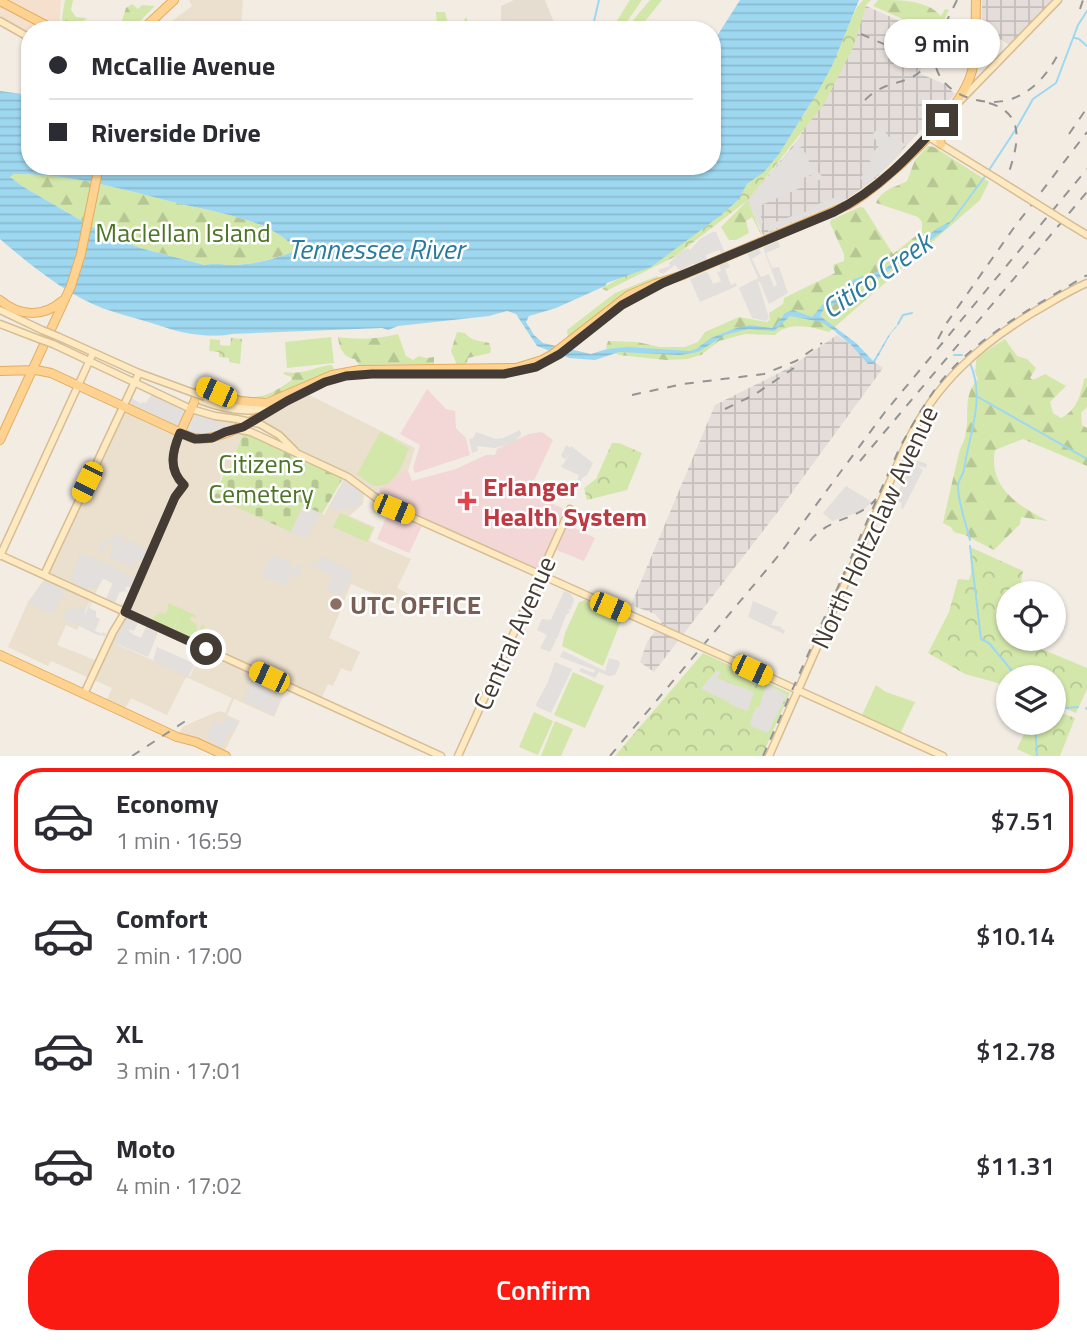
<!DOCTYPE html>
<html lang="en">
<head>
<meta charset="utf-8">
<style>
	body { margin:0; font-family:"Titillium Web",sans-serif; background:#f7f7f7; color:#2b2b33; height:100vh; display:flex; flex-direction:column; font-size:26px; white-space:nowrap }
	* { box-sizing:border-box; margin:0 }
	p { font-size:23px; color:#7c7c81 }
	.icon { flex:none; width:38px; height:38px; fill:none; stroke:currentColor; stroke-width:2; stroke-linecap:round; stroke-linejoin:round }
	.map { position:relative; height:756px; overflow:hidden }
	.side { display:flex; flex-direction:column; background:#fff; flex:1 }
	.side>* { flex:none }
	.banner { position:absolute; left:21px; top:21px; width:700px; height:154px; border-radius:28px; box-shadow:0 2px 5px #0004; display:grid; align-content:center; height:154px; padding:0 28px; background:#fff }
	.buttons { position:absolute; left:996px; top:581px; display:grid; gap:14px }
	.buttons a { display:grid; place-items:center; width:70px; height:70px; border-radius:50%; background:#fff; box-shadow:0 2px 5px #0004; font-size:35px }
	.end { position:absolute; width:32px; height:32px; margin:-16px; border:9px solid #443b34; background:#fff; box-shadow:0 0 0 4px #fff }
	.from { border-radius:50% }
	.bubble { position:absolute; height:49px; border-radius:24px; background:#fff; box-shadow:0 2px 5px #0004; font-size:23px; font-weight:600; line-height:49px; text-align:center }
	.car { position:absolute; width:21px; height:42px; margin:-21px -10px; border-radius:9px; box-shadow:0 0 5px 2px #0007; background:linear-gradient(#f5c518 24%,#345 0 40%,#f5c518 0 76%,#345 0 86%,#f5c518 0) }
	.banner b { display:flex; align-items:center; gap:24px; height:66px; font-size:26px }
	.banner b+b { border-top:2px solid #e1e1e2 }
	.banner i { width:18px; height:18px; background:#2b2b33 }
	ul { padding:12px 0 0; list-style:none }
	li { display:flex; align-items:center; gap:21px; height:105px; margin:0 14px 10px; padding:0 14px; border:4px solid transparent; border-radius:28px }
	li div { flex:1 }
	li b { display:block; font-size:26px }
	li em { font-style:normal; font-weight:600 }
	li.current { border-color:#fa1a12 }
	li>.icon { width:63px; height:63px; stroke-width:1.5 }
	.action { display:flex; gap:14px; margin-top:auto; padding:14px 28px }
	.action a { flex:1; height:80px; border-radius:28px; background:#fa1a12; color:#fff; font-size:28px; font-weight:600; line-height:80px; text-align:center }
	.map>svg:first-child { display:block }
</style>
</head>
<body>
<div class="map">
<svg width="1087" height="756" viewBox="0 0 1087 756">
	<defs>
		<pattern id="industrial-grid" width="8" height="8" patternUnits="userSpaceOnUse" patternTransform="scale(1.75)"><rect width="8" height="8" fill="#e4ddd9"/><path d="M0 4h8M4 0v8" fill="none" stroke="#c5bfbb"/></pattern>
		<pattern id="forest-firs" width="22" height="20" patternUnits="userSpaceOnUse" patternTransform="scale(1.75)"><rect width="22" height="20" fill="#d3e7ab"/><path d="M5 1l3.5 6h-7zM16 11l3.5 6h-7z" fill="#b6c794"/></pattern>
		<pattern id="cemetery-stones" width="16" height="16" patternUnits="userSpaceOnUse" patternTransform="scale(1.75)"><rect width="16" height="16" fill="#d3e7ab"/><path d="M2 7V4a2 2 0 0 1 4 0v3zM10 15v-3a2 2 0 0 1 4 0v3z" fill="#b6c794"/></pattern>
		<pattern id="park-crowns" width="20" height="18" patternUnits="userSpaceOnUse" patternTransform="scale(1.75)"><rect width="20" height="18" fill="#d3e7ab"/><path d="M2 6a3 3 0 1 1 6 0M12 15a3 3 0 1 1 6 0" fill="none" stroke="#b6c794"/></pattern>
		<pattern id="water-rules" width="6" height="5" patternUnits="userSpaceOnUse" patternTransform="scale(1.75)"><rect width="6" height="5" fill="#9ed8f0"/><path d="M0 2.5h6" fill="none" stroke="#89bace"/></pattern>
	</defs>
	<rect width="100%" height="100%" fill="#f2ece3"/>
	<!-- residential -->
	<path fill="#e6ddd1" d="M514,0H545L557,30H494L509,25L501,21V6Z"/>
	<!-- commercial -->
	<path fill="#f5e0ce" d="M0,0H61L59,30H30V35L0,20Z"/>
	<!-- industrial -->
	<path fill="url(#industrial-grid)" d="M982,0H1054L1009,45L982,27Z
		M866,6L936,37L919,73L944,84L955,94L875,179L847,199L763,235L748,200L799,138Z
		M837,335L883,368L780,509L654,672L640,662L647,642L662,622L655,614L631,605L715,405L789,368Z"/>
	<!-- education -->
	<path fill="#ebdfcd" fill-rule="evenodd" d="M189,0H243L241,30H160L192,6Z
		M153,394L198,415L239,423L243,432L226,475L222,474L214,497L303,505L324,515L344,479L364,492L363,504L349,516L375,527L369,541L411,559L397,588L409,594L404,606L351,584L329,638L360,652L351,672L341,668L333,686L328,684L321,699L288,684L274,717L234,699L227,715L240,721L224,752L179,733L183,727L200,719L220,711L225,713L232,698L186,677L167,715L131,698L125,709L107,700L112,688L51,661L48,666L8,647L28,602L46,577L124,409L142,415ZM103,578L113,584L121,583L132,588L125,604L121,603V612L202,649L190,677L107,640L97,661L57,645L66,625L77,630L93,593L95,594Z
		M309,395L415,448L408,471L374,492L358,479L302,453L287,437L262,421L274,411Z"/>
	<!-- medical -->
	<path fill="#f3d7d6" d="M427,389L446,409L455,411L456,428L466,438L470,455L415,473L413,468L420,445L400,434Z
		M542,432L553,440L530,489L536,496L566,510L561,521L595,538L584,561L549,547L538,571L390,503L383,499L379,489L405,471H408L412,481L456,469L486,455H495L497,449L529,434Z
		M389,511L422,526L409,553L377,539Z"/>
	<!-- grass -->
	<path fill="#d3e7ab" d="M630,0H642L628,20L629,25L650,0H662L638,30H611Z
		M657,276L659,279L622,295L568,338L567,330L615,293Z
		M331,337L334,363L287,368L285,342Z
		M380,432L392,437L394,440L409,448C404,461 395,488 377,486C370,486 363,478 357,474Z
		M340,513L373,528L367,542L333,527Z
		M585,600L623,616L603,666L562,646L565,633L579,602Z
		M168,603L195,615L196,618L192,616L189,619L197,625L196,629L199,630L202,625L205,626L200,641L176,631L175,628L179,617L174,628L171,629L154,621V616L160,614L156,612L165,614L168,609Z
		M573,672L604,686L585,728L554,715Z
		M876,685L886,692L915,702L900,734L862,715Z
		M534,712L553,721L538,755L519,747Z
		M555,721L573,729L561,756H541Z"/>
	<!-- forest -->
	<path fill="url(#forest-firs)" d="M65,0H73L71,10L76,17L87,18L80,24L105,26L111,30L64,29L62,17Z
		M878,0C901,0 927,0 941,16L945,9L949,10L937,34L873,6Z
		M132,4L138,9L142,5L155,6L131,30H119L126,8Z
		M436,12H445L448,24L463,22L466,17L471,29L501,21L511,24L494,30H437Z
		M928,146L934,147L989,182L980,200L829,332C812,327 788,321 775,335L745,334L719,341L701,355L687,359L666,360L619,355L606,348L608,341L637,342L660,347H685L698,342L705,332L739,317L767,322L770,319L769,313L783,304L784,298L835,273L833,265L844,261V254L830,223L831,220L860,207L864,208L893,254L922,231V222L918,217L876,203C883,188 895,188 907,181L915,160Z
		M14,174C67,173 122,189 173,202C202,209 233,214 261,225C273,230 289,239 296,250C278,258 255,264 234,265C224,265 216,262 206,265L140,248L101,232L22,186L10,178V175Z
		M748,200L762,236L752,217L746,221L749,233L736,240H729L721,227Z
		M457,332L465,333C471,341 480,341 489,343L491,349L490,353L468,358L466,365H457L451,351Z
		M398,334L406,356L413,360L419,356L426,358L434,357V364L359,365L355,359C344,358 339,348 338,337C357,340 379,339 398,334Z
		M1005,339L1017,356L1027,359L1036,368L1030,378L1033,380L1045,374L1066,386L1050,402L1053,413L1061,418C1076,411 1081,395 1084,379L1087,378V407L1081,413L1082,425L1087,428V466L1023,439L995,450C988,488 1019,506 1048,521L1021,517L1020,524L994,550L965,535L954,532L951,527L943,523C948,499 954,475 959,453C960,447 964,442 965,437C971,415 961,398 978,379L975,372L977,357Z
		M329,365H332L334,370C305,380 266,409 235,395C239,395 245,397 251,397C266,398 280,388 292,380L291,377L283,374L285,372C302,375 313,368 329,365Z"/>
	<!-- cemetery -->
	<path fill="url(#cemetery-stones)" d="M243,433L343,478L322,514L303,505L291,532L214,497L224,474L226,475Z"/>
	<!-- park -->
	<path fill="url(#park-crowns)" d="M863,0H871L866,5L854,46L824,104L748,200L674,257L606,291L602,288L678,246L753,179L805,113L857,7Z
		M231,338L242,339L240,364L229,362V358L219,357V352L209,351L210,339L220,340V345L230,346Z
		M612,443H619L642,453L627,490L587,500L584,488L596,479Z
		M970,547L1023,571L1021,582L1034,590L1032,593H1008V639H1018L1087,668V689L1076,713L1054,704V677H1008V686L965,674L928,653L949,612L958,579L969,580L971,573Z
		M703,653L790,693L762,756H615Z
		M1054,710L1075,718L1060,756H1032L1017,749L1029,723H1054Z"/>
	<!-- parking -->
	<path fill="#e2dfdc" d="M881,127L889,137L896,136L905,145L901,150L903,151L886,168L867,184L860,178L873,164L867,158L879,146L883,145L872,137L874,132Z
		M800,139L803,146L799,148L801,153L805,152L810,164L824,178L815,182L811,175L798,180L800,188L757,207L763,222L760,227L748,200Z
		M841,195L844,202L842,203L839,200L838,203L768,232L769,224L810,210L813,206Z
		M713,232H716L725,253L721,255L720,250L716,251L706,255L707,261L695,265L694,263L680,271L675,265L663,274L659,272L658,270L670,266L669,263L680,252L688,248L690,250L700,239Z
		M778,241L780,247L766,253L772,268L779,267L788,293L769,304L760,282H758L769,318L766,321L752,318L739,288L758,278L747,253L759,248L761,253L752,259L761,277L769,274L774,287L777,285L763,247Z
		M727,261L730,267L725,269L731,285L736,283L737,286L700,302L690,279L705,272L708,273L713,284L721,281L717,272L721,271L719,264Z
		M152,394L154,399L155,397L185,411L180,422H178L181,424L180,426L177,428L137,410L138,407L129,405L127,402L132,398L141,404L142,402L146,403Z
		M192,414L210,417L212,421L216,420L217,424L227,423L223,429L220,431L219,426L216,433L203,437L186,432Z
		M520,430L521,435L514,442L495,448L477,446L478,451L472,453L469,439L473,438L476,432L496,439L503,438Z
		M566,445L570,448L571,446L593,463L587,475L582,478L577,490L576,485L579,475L561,467L570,454L565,459L561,456Z
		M903,461L908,464L919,461L927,464L926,468L916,465L923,470L903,509L901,508L902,503L895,500L908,470H911L901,464Z
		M345,480L361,491L362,495L359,500L362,503L355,508L341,509L338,511L329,507Z
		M846,486L872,502L862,511L832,521L823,513Z
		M303,506L321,514L306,538L291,532Z
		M115,534L125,538L122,548L128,539L148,550L142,562L136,560L132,570L131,566L126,567L130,558L123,565L109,558L114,547L111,544H107L102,554H98L105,537L111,541Z
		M80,553L106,563L135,579L132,588L127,586L125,589L129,593L124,591L119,593L115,603L106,599L114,580L103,579L96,590L92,587L89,590L70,581Z
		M274,555L290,562V565L296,570L298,565H303L299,578H295L292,572L287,586L265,577L263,572L269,557L272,558Z
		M322,555L324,558L351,570L353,574L344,592V596L327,591L333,575L322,572L323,570L311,565V562L318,563Z
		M46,579L66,588L54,613L51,614L28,603Z
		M564,591L571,594L574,600L571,609L567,610L570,612L566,615L557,639H554L556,640L550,652L540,648L547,635L537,630L542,619L551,620Z
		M91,599L93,600L89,608L96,611V617L100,619L95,631L102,634L103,632L108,636L98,635L62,618L69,608L76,611L78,606L85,610V615Z
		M753,601L778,612L771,625L782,627L781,629L785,630L784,634L748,617Z
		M125,615L139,621L134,631L127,629L134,635L141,638L147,625L159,630L148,657L112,642Z
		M157,647L191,662L197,652H201L188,677L153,661Z
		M563,651L605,671L609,658L619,661L620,664L615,675L609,676L599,672L595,678L579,671L581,668L594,673L595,670L560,657Z
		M555,662L572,669L551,713L537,707L536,704L547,684Z
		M715,670L721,672L717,678L754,692L748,710L746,711L729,704V702L701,689L712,675L714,676Z
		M255,676L263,679L264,683L266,680L271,681L268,688L272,690L270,694L281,698L273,715L254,706L255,702L252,705L244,701L243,699L247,693L252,677Z
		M769,685L787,695L768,733L751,726L750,722L756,707H759L766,686Z
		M227,717L239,722L233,733L229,732L222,748L212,744L213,740L210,741L207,737L214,720L222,724Z"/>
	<!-- water -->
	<path fill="url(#water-rules)" fill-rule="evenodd" d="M740,0H859L832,66L820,88L779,154L764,172L747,184L738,200L720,216L651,267L607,283L605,286L556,308L529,316L526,322L534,335L543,343L591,354L607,349L627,347L690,351L696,349L711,338L736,328L750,325L772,328L776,325L785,313L793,310L812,317L823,304L835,300L854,279L883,270L908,253L936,229L951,221L947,228L879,278L859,283L839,303L825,307L820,316L856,343L873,361C883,347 887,333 900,323L891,333L874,364H868L844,337L821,322L790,316L774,331L748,329L725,335L698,352L680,355L619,352L595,360L569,358L537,346L516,314L507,311L489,316L398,326L388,330L382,328L232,334C212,338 183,334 164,327C143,320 122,315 102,308C66,294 29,264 0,239V91L30,95V166H372L429,174L485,170L504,166H712V44ZM14,174C67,173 122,189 173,202C202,209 233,214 261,225C272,230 289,239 296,250C278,259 254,264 234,265C224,265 216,262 205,265L140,248L101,232L22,186L10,177Z"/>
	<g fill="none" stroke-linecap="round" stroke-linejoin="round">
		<!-- stream -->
		<path stroke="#9ed8f0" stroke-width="2" d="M592,30L599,0
			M1075,38L1079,39L1087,46
			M989,170L1016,129L1033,99L1056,83L1078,25L1087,11
			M952,221L986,175
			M898,324L903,315L912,313
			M837,332L849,342
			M954,355H962
			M978,397L1087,459
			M970,540C966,523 958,503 958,486C958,480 963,476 964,470C969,433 986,400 970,363
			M970,546L981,639L989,643L1017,677
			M1054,702L1067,708L1078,707
			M1086,708L1087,709
			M1035,723L1037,756"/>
		<defs>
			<path id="secondary" d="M0,21L30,38
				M957,104L1058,0
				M927,136L997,179
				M1069,224L1087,235
				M0,310L42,330
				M0,324L39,339
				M59,337L139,373L191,392
				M53,344L191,409L215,416L237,419
				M202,401C232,412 256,415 287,401
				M215,401L234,406L263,405
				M260,424L279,435L295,451
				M236,429L251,432L348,477L387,506L653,625
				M0,555L441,756
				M0,556L93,353
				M44,575L139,373
				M738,663L943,756
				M84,694L113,632L125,612L175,497L184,485C168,469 172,452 180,433
				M458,756L570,509
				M769,756L907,443C935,384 979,345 1034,312C1052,302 1068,291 1087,283"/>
			<path id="primary" d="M0,1L55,30
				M142,30L174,0
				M939,123L938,134L941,144
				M0,300C19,316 43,318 62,301
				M0,371L36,370L51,373L190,437C215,446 258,417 281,404
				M180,433L202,385L239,401L267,403L332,375L359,370L516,368L542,360L553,354L629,295L655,284L683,275L848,205C886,183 961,113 972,71C978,48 975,23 976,0
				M0,440L71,286L81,254L99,166
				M0,655L177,737L196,742L226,756"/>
		</defs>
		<!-- secondary casing -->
		<use href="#secondary" stroke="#d5bd95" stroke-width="9"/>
		<!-- primary casing -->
		<use href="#primary" stroke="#e3ad60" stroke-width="10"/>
		<!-- secondary -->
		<use href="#secondary" stroke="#ffe9c0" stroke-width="6"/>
		<!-- primary -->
		<use href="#primary" stroke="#fed290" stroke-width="8"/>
		<!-- rail -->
		<path stroke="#949494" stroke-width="2" stroke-dasharray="9 9" stroke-linecap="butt" d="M957,0C949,17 937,37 935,56C933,94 986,110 1014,98C1035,90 1050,71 1059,52
			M1080,9L1083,0
			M861,34C888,46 916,62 940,35
			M865,100C893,72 914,94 935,50
			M989,103C1026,114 1018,144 1009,172
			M1069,134L1087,108
			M938,339L946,324L1013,229L1087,132
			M632,395L683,384L764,374L796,361L822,343
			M725,409L754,395L794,368
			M860,461L1087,192
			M810,541C830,516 858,521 876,499
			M132,756L187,720
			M610,756L779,555L885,412L1087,169
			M763,756L900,447C913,424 926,400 943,379C982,333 1036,306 1087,275"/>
		<defs>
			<path id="secondary-bridge" d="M997,179L1069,224
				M42,330L59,337
				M39,339L53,344
				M191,392L205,397
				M237,419L260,424
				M653,625L738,663"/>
		</defs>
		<!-- secondary-bridge casing -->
		<use href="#secondary-bridge" stroke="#d5bd95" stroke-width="9" stroke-linecap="butt"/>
		<!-- secondary-bridge -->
		<use href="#secondary-bridge" stroke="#ffe9c0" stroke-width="6"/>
	</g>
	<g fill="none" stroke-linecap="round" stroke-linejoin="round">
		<!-- route -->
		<path stroke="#443b34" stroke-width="9" d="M206,649L125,612L175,497L184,485C168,469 172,452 180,433L195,439L212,438L225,432L243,427L287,401L325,382L346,376L372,374H504L536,367L560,354L622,305L663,283L834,212C878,190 910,156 942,120"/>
	</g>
	<!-- markers -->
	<path fill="#e0444e" stroke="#fff" stroke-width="2.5" d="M463.5 490.5h7v7h7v7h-7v7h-7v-7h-7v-7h7z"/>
	<circle fill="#8d6e63" stroke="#fff" stroke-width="2.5" cx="336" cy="604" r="7"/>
	<g text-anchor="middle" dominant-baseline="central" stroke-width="5" stroke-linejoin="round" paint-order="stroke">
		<!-- park labels -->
		<g font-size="26" fill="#4d7527" stroke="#fff">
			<text x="183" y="232">Maclellan Island</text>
			<text x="261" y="463">Citizens<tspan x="261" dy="30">Cemetery</tspan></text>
		</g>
		<!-- health labels -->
		<g font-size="26" font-weight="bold" fill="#be3a42" stroke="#fff" text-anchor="start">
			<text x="483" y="486">Erlanger<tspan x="483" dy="30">Health System</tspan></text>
		</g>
		<!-- street labels -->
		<g font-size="26" fill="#443b34" stroke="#fff">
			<text transform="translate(874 527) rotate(-65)">North Holtzclaw Avenue</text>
			<text transform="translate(514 633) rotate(-66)">Central Avenue</text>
		</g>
		<!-- education labels -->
		<g font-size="26" font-weight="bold" fill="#785e54" stroke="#fff" text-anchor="start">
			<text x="350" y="604">UTC OFFICE</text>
		</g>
		<!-- water labels -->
		<g font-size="28" font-style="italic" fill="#2a7b9f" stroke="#fff">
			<text x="376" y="248">Tennessee River</text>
			<text transform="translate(876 275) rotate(-35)">Citico Creek</text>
		</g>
	</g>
</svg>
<div class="buttons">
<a><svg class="icon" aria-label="locate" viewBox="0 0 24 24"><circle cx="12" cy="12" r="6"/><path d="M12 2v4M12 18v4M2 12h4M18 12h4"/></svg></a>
<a><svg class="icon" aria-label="layers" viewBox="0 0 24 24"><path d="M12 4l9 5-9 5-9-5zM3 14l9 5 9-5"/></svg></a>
</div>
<i class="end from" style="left:206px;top:649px"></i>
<i class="end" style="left:942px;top:120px"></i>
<div class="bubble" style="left:884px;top:19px;width:116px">9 min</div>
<i class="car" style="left:216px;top:392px;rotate:294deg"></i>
<i class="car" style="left:87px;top:482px;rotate:206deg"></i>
<i class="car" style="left:394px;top:509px;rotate:113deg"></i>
<i class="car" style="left:610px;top:607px;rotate:113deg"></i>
<i class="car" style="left:752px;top:670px;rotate:115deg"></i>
<i class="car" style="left:269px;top:677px;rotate:295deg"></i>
<div class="banner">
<b><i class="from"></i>McCallie Avenue</b>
<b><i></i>Riverside Drive</b>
</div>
</div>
<section class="side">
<ul>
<li class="current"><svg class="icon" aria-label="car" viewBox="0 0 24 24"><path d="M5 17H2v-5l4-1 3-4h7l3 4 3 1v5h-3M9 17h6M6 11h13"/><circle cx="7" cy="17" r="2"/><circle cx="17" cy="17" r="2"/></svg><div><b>Economy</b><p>1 min · 16:59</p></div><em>$7.51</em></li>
<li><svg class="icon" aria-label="car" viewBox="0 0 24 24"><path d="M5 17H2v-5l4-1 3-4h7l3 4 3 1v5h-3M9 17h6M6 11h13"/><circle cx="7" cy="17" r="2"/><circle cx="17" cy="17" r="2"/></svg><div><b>Comfort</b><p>2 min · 17:00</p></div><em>$10.14</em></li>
<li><svg class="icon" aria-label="car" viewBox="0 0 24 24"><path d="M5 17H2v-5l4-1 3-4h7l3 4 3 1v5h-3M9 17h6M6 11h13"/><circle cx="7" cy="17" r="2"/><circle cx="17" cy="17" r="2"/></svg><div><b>XL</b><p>3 min · 17:01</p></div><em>$12.78</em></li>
<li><svg class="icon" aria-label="car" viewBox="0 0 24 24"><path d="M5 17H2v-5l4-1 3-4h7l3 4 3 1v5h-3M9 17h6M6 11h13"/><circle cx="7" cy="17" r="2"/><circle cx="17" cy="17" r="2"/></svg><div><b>Moto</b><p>4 min · 17:02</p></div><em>$11.31</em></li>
</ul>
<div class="action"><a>Confirm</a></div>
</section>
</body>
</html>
